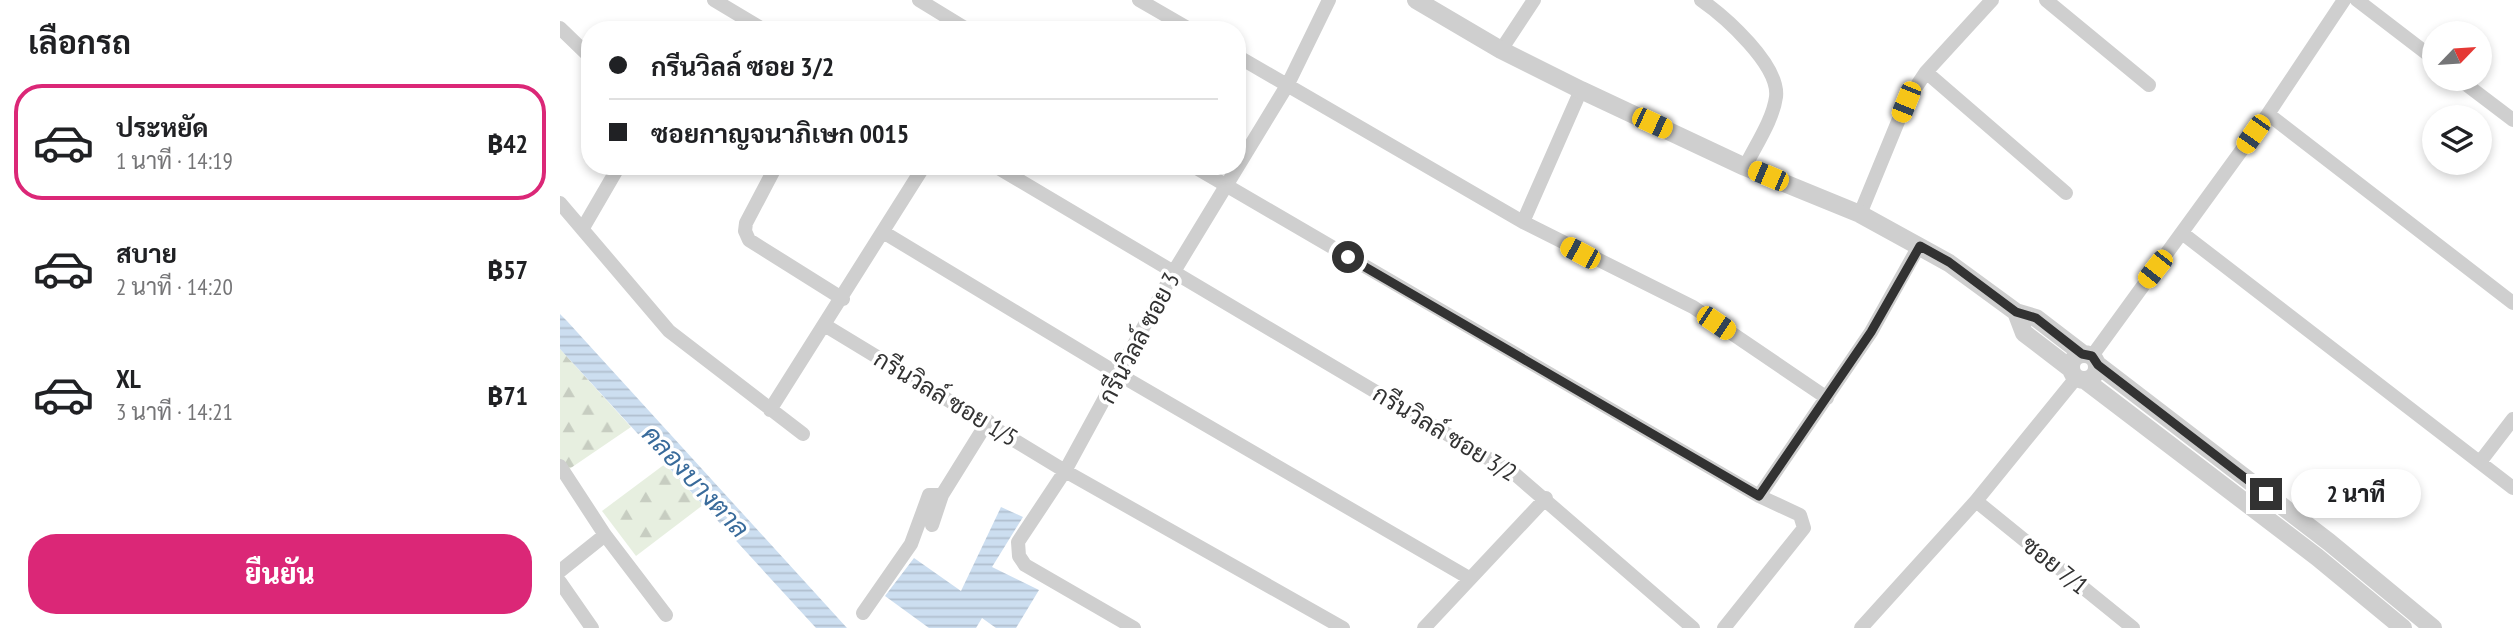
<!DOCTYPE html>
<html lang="th">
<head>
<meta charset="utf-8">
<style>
	body { margin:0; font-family:"PT Sans Narrow",Sarabun,sans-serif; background:#f6f6f6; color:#202124; height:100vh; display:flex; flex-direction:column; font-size:26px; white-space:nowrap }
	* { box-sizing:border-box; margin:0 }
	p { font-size:23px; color:#757577 }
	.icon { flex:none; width:38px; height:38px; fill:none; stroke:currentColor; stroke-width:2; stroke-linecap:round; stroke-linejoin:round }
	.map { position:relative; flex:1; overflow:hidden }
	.panel { display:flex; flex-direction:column; background:#fff; width:560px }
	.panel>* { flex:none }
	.top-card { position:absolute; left:21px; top:21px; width:665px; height:154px; border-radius:28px; box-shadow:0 4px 10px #0003; display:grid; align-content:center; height:154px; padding:0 28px; background:#fff }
	.needle { width:46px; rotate:65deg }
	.tools { position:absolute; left:1862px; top:21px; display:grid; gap:14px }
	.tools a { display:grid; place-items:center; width:70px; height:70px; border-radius:50%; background:#fff; box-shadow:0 4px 10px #0003; font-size:35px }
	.end { position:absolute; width:32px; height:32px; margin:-16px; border:9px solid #323232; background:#fff; box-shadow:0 0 0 4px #fff }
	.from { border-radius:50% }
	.bubble { position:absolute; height:49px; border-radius:24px; background:#fff; box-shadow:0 4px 10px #0003; font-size:23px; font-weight:800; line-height:49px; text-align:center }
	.car { position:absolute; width:21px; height:42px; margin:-21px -10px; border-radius:9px; box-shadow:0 0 5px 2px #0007; background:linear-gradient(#f5c518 24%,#345 0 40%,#f5c518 0 76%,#345 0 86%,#f5c518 0) }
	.top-card b { display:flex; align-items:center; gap:24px; height:66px; font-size:26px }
	.top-card b+b { border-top:2px solid #e0e0e0 }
	.top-card i { width:18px; height:18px; background:#202124 }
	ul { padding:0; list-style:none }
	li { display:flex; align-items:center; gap:21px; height:116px; margin:0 14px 10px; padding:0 14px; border:4px solid transparent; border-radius:28px }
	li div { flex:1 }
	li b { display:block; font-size:26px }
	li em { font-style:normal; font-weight:800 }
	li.selected { border-color:#db2777 }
	li>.icon { width:63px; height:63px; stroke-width:1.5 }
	h2 { padding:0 28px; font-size:32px; line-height:84px }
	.primary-button { display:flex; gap:14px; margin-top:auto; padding:14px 28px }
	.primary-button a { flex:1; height:80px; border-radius:28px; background:#db2777; color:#fff; font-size:28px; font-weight:800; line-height:80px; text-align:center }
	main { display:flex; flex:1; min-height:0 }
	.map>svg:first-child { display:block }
</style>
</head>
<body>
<main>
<section class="panel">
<h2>เลือกรถ</h2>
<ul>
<li class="selected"><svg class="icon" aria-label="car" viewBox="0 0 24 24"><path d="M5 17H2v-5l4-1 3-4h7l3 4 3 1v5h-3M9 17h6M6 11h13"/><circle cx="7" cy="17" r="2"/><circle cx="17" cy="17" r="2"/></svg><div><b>ประหยัด</b><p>1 นาที · 14:19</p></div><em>฿42</em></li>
<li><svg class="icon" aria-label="car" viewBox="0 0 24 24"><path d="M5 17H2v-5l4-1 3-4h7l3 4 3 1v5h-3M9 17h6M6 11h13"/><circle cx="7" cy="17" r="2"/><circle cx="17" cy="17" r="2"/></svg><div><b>สบาย</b><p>2 นาที · 14:20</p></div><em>฿57</em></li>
<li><svg class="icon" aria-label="car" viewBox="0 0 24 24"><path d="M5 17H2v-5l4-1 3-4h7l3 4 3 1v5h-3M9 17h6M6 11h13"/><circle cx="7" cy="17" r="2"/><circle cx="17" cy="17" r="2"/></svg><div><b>XL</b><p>3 นาที · 14:21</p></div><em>฿71</em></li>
</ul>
<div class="primary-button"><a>ยืนยัน</a></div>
</section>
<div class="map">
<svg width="1953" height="628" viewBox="0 0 1953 628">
	<defs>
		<pattern id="forest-firs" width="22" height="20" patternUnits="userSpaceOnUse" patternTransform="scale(1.75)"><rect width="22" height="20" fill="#e7efe0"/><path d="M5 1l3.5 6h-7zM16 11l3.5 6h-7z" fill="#c7cdc1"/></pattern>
		<pattern id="water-rules" width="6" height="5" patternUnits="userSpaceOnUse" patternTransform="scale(1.75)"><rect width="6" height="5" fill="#ccdef0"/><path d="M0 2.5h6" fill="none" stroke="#b0bfce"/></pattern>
	</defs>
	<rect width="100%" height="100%" fill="#fff"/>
	<!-- forest -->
	<path fill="url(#forest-firs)" d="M0,349L71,427L2,474L0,471Z
		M105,464L143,505L76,556L42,511Z"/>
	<!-- water -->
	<path fill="url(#water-rules)" d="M0,314L7,321L287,628H256L0,349Z
		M441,507L463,517L432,567L479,590L456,628H436L422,618L416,628H369L325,596L354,558L401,591Z"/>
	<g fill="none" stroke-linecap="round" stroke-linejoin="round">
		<!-- minor -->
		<path stroke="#cfcfcf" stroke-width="14" d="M154,0L204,30
			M359,0L408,30
			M579,0L631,30
			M1141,0C1164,16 1220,65 1216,97C1213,120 1195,146 1185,167
			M1486,0L1589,85
			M1797,0L1874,59
			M0,28L30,57
			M941,50L974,0
			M677,56L963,222L1133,307L1267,398
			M1366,72L1506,193
			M1899,79L1953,120
			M1708,114L1953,303
			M216,166L186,223L185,231L189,240L283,299
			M435,166L956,475L1133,628
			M633,166L1199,496L1240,515L1244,528L1164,628
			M0,203L109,331L243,434
			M1300,214L1346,102L1366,72L1432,0
			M963,222L1021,90
			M23,228L59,166
			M323,232L560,375L909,578
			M1622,233L1953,488
			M266,326L505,471L783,628
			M1532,356L1708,114L1784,0
			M210,410L364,166
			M1920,462L1953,419
			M0,466L45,535L106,615
			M1199,496L1311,332L1359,246
			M1416,501L1573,628
			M372,525L382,495L428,421
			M0,571L45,535
			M0,582L32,628
			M303,613L351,544L369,495H382
			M574,628L465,565L459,556L458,542L505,471L613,273L728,84L769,0
			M864,628L986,498
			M1301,628L1416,501L1516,378"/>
		<!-- tertiary -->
		<path stroke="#cfcfcf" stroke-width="18" d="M856,0L941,50L1021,90L1185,167L1300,214L1389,263L1456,312L1476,318L1523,354
			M1456,312L1464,333L1511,369
			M1511 367a13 13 0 1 1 26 0a13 13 0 1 1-26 0Z
			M1538,365L1769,542L1873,628
			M1526,381L1757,557L1843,628"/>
	</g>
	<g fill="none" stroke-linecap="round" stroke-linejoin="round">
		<!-- route -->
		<path stroke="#323232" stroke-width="9" d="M788,257L1199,496L1311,332L1360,246L1389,262L1456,312L1476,318L1522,354L1532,356L1538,365L1706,494"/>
	</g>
	<g text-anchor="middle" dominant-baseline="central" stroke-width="7" stroke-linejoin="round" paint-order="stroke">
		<!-- street labels -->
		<g font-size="24" fill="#323232" stroke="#fff">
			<text transform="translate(579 338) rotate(-62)">กรีนวิลล์ ซอย 3</text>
			<text transform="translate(386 398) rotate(31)">กรีนวิลล์ ซอย 1/5</text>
			<text transform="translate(885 433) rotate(31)">กรีนวิลล์ ซอย 3/2</text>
			<text transform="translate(1495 565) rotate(39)">ซอย 7/1</text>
		</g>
		<!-- water labels -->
		<g font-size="26" font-style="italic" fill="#396b9b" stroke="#fff">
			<text transform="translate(136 481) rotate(47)">คลองบางตาล</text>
		</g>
	</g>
</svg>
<div class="tools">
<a><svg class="needle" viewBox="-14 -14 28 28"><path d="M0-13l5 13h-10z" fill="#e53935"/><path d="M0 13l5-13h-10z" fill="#757577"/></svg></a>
<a><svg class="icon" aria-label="layers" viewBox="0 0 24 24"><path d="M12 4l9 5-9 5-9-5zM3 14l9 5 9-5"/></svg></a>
</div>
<i class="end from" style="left:788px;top:257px"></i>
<i class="end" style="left:1706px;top:494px"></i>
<div class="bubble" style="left:1731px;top:469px;width:130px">2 นาที</div>
<i class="car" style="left:1346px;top:102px;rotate:202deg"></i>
<i class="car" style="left:1092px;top:123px;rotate:115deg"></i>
<i class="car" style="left:1693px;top:134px;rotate:215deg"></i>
<i class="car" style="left:1208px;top:176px;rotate:293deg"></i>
<i class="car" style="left:1020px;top:253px;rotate:298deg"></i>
<i class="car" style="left:1595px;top:269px;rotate:218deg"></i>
<i class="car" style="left:1156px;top:323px;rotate:124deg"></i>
<div class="top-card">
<b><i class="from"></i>กรีนวิลล์ ซอย 3/2</b>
<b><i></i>ซอยกาญจนาภิเษก 0015</b>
</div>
</div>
</main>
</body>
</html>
